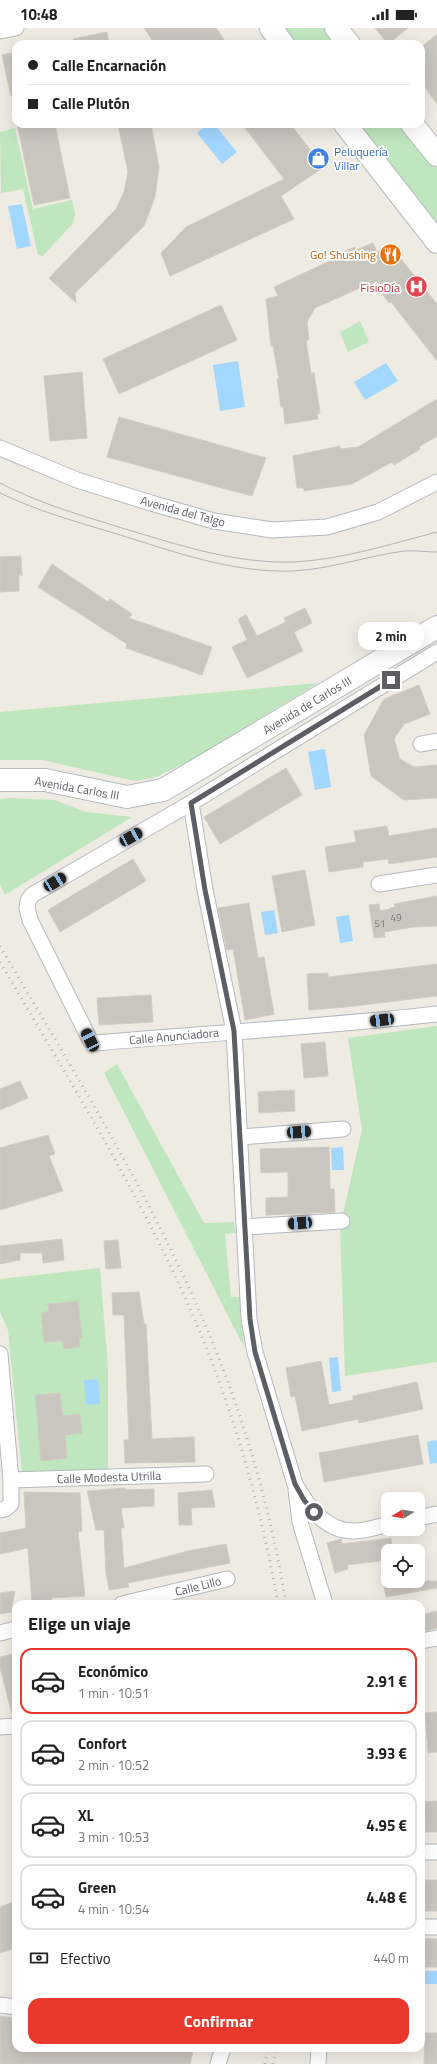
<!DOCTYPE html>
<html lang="es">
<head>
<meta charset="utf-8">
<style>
	body { margin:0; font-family:"Titillium Web",sans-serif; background:#f2f2f2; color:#222; height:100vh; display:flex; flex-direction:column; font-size:15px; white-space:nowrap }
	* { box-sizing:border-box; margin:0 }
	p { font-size:13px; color:#767676 }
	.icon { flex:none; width:22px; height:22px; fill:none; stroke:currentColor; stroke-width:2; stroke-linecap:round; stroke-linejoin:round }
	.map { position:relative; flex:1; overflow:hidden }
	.panel { position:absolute; left:12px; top:1572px; width:413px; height:452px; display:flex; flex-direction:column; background:#fff; border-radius:12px; box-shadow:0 4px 16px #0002 }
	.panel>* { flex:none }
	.guide { position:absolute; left:12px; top:12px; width:413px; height:88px; border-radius:12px; box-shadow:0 4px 16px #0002; display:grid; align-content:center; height:88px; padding:0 16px; background:#fff }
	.needle { width:26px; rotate:259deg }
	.fabs { position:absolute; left:381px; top:1464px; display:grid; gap:8px }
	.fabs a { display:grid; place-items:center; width:44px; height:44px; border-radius:8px; background:#fff; box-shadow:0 4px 16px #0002; font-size:20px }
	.end { position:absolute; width:18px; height:18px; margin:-9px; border:5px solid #5b5f64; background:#fff; box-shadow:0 0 0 2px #fff }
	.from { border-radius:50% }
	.bubble { position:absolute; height:28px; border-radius:12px; background:#fff; box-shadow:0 4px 16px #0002; font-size:13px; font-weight:700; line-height:28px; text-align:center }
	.car { position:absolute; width:12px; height:24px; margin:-12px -6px; border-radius:5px; box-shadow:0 0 3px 1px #0007; background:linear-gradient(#222 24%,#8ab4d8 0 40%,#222 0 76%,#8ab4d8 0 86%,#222 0) }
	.guide b { display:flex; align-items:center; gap:14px; height:38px; font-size:15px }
	.guide b+b { border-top:1px solid #e0e0e0 }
	.guide i { width:10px; height:10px; background:#222 }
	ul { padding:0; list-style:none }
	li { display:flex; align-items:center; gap:12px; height:66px; margin:0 8px 6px; padding:0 8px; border:2px solid #e0e0e0; border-radius:12px }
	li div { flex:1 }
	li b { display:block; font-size:15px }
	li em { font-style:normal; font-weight:700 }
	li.on { border-color:#ea392c }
	li>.icon { width:36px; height:36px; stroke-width:1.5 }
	h2 { padding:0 16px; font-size:18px; line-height:48px }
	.pay { display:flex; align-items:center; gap:10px; height:44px; padding:0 16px; font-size:15px }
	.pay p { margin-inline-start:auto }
	.cta { display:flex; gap:8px; margin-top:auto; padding:8px 16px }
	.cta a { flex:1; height:46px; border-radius:12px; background:#ea392c; color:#fff; font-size:16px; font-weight:700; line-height:46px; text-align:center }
	.status { display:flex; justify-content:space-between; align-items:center; height:28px; padding:0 20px; background:#fff; direction:ltr }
	.status svg { height:11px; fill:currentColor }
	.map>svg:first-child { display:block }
</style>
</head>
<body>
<div class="status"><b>10:48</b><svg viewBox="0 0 49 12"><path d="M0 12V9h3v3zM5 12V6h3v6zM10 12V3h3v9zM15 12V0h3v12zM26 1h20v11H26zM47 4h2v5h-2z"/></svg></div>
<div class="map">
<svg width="437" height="2036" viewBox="0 0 437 2036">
	<rect width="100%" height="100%" fill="#eeebe3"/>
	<!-- green -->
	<path fill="#bfe6bf" d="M278,0H324L337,16H291Z
		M355,96H401L437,140V199Z
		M15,100L33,181L72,172L75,186L73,195L43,228L38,227L23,161L1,165L0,104Z
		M360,293L369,314L348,324L340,304Z
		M318,655L195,730L156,749L135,753L42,732H0V684Z
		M10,770L54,772L86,784L132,789L5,867L0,857V771Z
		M437,998V1334L345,1348L340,1199L362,1102L348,1010Z
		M117,1036L204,1195L234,1194L235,1205L225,1206L231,1269H240L244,1319L104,1045Z
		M100,1240L108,1339V1442L22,1446L8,1302L0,1284V1251Z"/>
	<!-- water -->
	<path fill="#a2d7ff" d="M208,96H214L237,124L222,136L197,105Z
		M22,176L31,218L17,221L8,178Z
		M238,333L245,379L220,383L213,337Z
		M386,335L398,353L365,372L354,354Z
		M325,721L331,759L315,762L308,724Z
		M274,882L278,905L265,907L261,884Z
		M349,887L353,913L340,915L336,889Z
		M343,1119L344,1142H332L331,1120Z
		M338,1329L341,1363L332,1364L329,1330Z
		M98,1351L100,1376L86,1377L84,1352Z
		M437,1412V1435L430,1436L427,1414Z
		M422,1943H437V1956H423Z"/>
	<!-- building -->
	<path fill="#c9c6c0" stroke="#d3cdc1" d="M144,0H216L227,16H155Z
		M375,0H408L388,16Z
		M107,4L109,16H74L73,11Z
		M437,6V76L421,54V19Z
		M16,24V67L11,68L2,27Z
		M17,96H55L70,170L34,177Z
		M118,96H151L159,140L155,169L144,198L75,265L76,275L49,250L116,181L124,164L128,144Z
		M242,96H290L324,139L281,168L294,191L170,248L161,225L186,199L284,151Z
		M373,215L377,224L389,216L437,276V333L391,274L389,275L379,262L362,259L315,280L307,294L309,312H306L311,345H314L320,385L317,386L318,391L285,396L283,379H281L277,351H279L273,318H271L266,271L278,268L274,259L330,233L329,231L345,223L355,219L356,222Z
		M221,277L237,312L119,366L103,331Z
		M82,344L87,410L50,413L44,348Z
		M437,371V408L419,419L420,421L394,437L392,434L352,456L304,463V460H297L293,428L340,418V421L358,419Z
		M119,389L266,430L252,468L107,429Z
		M21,528L22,548L19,546V563L0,564V529Z
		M52,536L108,574L110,571L132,586L129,590L212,619L202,647L126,620L127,616L38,559Z
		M305,580L312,595L294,604L303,623L247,650L232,619L247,612L238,591L246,587L257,608L286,594L284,590Z
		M419,657L430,686L404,696L394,711L400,731L414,739L437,737V770L404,772L371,748L364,707L384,671Z
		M286,740L302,767L220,816L204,789Z
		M387,798L389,808L437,800V829L389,836L388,831L363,834V839L329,844L325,819L356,814L354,803Z
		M133,831L146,853L60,904L48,882Z
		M305,842L315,897L282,904L272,848Z
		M437,868V898L413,899L384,904L385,909L374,910L369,877L379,876L380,883L390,881V880L395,879L394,876Z
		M249,875L258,930L264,929L274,986L245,992L233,921L227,922L218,880Z
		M437,936V968L346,979L309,982L307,946L328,945V949Z
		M151,967L153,994L99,997L97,970Z
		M325,1014L328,1048L304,1050L301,1016Z
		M20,1053L28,1070L0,1082V1061Z
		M294,1062L295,1083L259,1085L258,1064Z
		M48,1107L55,1126L49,1128L63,1163L0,1182V1120Z
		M329,1119L330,1161H334L335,1184L266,1187V1170L288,1169V1144L261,1145L260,1121Z
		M62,1211L64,1232L43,1235L42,1225H20V1232L0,1236V1218Z
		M118,1212L121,1240L106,1241L104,1213Z
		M139,1264L144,1296H146L152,1411L194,1409L195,1434L125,1435L124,1412H129L124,1287H113L112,1265Z
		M78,1273L82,1310L79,1311L80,1319L64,1321L63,1313L44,1314L41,1285L49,1283L48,1276Z
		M321,1333L329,1377L353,1372V1368L417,1354L423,1381L359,1395L358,1391L302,1403L295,1368L291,1369L286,1340Z
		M60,1365L63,1388L80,1386L82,1405L65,1407L67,1430L41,1433L35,1367Z
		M418,1407L423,1436L324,1454L319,1425Z
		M125,1460V1462L154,1461V1478L121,1480L124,1500H121L124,1540L188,1523L226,1516L230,1535L128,1555L129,1559L109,1562L106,1545L104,1502H96L87,1463Z
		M212,1462L215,1479L191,1480L192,1497H179L178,1465Z
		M24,1464L80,1465L82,1503L78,1504L85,1568L51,1570L52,1576H32L28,1520L25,1521L24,1516V1521L0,1526V1505L26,1500Z
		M391,1510L392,1523H388V1532L347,1537L348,1541L335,1545L327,1515L341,1511L342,1516Z
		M383,1553H437V1560L386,1569Z
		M15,1563L11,1584L0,1586V1565Z
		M437,1583V1600L421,1604V1587Z
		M16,1625V1686H12L0,1640V1629Z
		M437,1684V1724L428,1725L425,1685Z
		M437,1773V1804H425L424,1774Z
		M421,1852H437V1883H421Z
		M16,1873V1920L0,1925V1879Z
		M421,1910L437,1911V1939H421Z
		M0,1988L16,1990V2020H194L190,2036H0Z
		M425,2005H437V2036H424Z"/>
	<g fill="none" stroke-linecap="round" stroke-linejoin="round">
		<defs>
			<path id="street" d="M0,3L16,0
				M0,420L77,452L151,475L214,493L272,502L327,499L378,484L437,454
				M437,624L191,775L32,867L28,873L27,880L30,892L90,1012L95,1015C209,1005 323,999 437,986
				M421,716L437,713
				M191,775L205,862L234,1003L249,1291L255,1324L295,1456C308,1479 326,1504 355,1503C366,1503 377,1499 388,1496
				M379,856L437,847
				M241,1109L343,1101
				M244,1199L342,1193
				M0,1326L11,1452V1476L5,1481L0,1482
				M11,1452L206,1446
				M296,1461L300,1494L325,1576
				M418,1490L437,1486
				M122,1576L227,1551
				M0,1605L16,1601
				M421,1613L437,1610
				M0,1699L16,1698
				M421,1824H437
				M421,1899H437
				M0,1977L16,1979
				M218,2036L223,2020
				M318,2036L319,2020"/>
			<path id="secondary" d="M271,0L283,16
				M336,0L349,16
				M345,96L437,214
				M412,96L437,127
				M0,752H45L127,769L163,762L437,599"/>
		</defs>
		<!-- street casing -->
		<use href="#street" stroke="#b5b9bd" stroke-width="17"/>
		<!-- secondary casing -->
		<use href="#secondary" stroke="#b6babf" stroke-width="24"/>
		<!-- street -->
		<use href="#street" stroke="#fff" stroke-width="15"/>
		<!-- secondary -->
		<use href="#secondary" stroke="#fff" stroke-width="22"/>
		<!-- tram -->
		<path stroke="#b2b3b4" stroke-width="1" d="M0,455C38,475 80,487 122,500C179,517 235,536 295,534C344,531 391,516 437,504
			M0,465C37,483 77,494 117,506C175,524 232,545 293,543C331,541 367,528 404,523C414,522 426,524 437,524"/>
		<!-- rail -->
		<path stroke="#b2b3b4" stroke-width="3" stroke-dasharray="1 5" stroke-linecap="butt" d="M0,918C68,1034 139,1148 194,1271C238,1368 269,1471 286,1576
			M0,934C74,1061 154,1187 208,1324C240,1406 263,1490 278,1576
			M265,2036L268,2020
			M273,2036L277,2020"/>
	</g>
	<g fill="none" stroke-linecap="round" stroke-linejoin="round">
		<!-- route -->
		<path stroke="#5b5f64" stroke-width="5" d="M314,1484L304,1472L295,1456L255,1324L250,1291L234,1003L205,862L191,775L391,652"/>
	</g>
	<!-- icons -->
	<defs>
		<symbol id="shop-disc" viewBox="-11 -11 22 22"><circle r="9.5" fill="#3f7fe0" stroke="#fff"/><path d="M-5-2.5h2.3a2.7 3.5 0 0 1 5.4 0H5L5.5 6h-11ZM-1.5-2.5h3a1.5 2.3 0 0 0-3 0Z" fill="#fff"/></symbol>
		<symbol id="restaurant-disc" viewBox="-11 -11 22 22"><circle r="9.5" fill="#e8710a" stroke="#fff"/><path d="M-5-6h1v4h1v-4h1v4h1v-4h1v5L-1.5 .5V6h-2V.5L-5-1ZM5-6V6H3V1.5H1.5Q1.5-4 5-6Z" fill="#fff"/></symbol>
		<symbol id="hospital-disc" viewBox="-11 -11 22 22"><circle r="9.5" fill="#e0444e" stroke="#fff"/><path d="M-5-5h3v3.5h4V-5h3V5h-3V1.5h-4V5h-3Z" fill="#fff"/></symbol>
	</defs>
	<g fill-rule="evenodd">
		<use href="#shop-disc" x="306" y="118" width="25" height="25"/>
		<use href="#restaurant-disc" x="378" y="214" width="25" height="25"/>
		<use href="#hospital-disc" x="404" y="246" width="25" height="25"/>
	</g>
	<g text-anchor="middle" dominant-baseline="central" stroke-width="3.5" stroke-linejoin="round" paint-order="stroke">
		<!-- number labels -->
		<g font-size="10" fill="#76797b">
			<text x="396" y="889">49</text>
			<text x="380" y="895">51</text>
		</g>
		<!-- shop labels -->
		<g font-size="12" fill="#366cbe" stroke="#fff" text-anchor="start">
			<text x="334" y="123">Peluquería<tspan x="334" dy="14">Villar</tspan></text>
		</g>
		<!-- food labels -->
		<g font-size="12" fill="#c56008" stroke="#fff" text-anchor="end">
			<text x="376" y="226">Go! Shushing</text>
		</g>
		<!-- health labels -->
		<g font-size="12" fill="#be3a42" stroke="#fff" text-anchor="end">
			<text x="400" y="259">FisioDía</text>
		</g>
		<!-- street labels -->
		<g font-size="12" fill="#5b5f64" stroke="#fff">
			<text transform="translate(183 483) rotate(15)">Avenida del Talgo</text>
			<text transform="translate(307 677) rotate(-31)">Avenida de Carlos III</text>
			<text transform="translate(77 760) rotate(10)">Avenida Carlos III</text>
			<text transform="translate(174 1008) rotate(-5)">Calle Anunciadora</text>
			<text transform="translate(109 1449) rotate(-2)">Calle Modesta Utrilla</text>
			<text transform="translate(198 1558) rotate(-14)">Calle Lillo</text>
		</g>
	</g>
</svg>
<div class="fabs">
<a><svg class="needle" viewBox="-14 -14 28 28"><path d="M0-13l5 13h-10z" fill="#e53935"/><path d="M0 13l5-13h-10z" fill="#767676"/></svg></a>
<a><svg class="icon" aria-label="locate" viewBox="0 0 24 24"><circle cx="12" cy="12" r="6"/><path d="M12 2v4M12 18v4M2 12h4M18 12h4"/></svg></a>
</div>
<i class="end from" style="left:314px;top:1484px"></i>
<i class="end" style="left:391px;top:652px"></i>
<div class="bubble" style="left:358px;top:594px;width:66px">2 min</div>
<i class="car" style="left:131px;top:809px;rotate:61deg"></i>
<i class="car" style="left:55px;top:854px;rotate:59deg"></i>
<i class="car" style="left:382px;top:992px;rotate:263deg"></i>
<i class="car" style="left:90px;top:1012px;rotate:333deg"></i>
<i class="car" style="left:299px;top:1104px;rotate:86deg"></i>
<i class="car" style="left:300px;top:1195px;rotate:266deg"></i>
<div class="guide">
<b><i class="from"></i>Calle Encarnación</b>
<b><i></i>Calle Plutón</b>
</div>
<section class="panel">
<h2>Elige un viaje</h2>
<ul>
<li class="on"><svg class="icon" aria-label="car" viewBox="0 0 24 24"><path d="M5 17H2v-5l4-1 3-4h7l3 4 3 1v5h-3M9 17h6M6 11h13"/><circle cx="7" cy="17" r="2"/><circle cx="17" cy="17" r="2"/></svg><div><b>Económico</b><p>1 min · 10:51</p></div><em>2.91 €</em></li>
<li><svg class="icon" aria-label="car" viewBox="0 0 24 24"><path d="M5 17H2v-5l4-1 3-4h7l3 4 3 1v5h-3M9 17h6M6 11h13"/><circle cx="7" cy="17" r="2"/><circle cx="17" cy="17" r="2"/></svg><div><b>Confort</b><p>2 min · 10:52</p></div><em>3.93 €</em></li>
<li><svg class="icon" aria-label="car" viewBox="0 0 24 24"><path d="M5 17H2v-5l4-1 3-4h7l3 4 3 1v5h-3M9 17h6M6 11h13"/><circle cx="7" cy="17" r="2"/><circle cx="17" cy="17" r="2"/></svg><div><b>XL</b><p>3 min · 10:53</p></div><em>4.95 €</em></li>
<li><svg class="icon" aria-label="car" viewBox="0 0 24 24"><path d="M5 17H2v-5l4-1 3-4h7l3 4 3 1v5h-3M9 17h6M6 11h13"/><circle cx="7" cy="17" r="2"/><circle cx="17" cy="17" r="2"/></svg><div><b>Green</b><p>4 min · 10:54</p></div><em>4.48 €</em></li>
</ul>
<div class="pay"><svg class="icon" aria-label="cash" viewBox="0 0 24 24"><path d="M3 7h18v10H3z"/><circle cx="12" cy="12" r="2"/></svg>Efectivo<p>440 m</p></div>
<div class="cta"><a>Confirmar</a></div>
</section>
</div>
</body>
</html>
